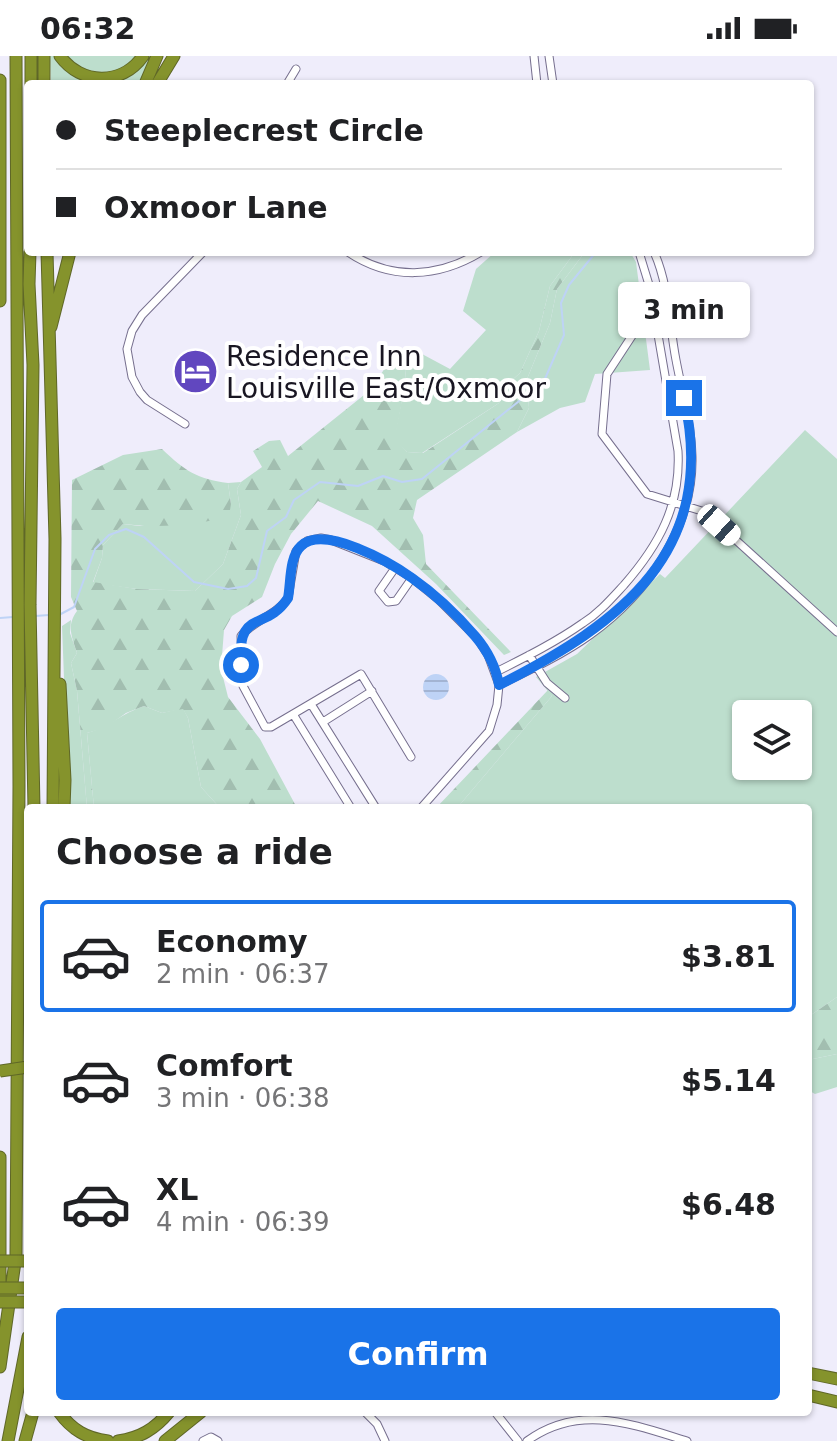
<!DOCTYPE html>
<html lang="en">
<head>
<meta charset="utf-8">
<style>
	body { margin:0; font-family:"DejaVu Sans",sans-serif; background:#f2f2f2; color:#202124; height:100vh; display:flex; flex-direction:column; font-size:30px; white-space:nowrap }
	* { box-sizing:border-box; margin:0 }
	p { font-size:26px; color:#757577 }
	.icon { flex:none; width:44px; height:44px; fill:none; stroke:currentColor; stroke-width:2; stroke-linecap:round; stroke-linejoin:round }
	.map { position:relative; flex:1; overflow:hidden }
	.details { position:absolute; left:24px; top:748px; width:788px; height:612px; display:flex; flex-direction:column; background:#fff; border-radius:8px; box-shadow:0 2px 6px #0004 }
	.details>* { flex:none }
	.banner { position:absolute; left:24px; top:24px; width:790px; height:176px; border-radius:8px; box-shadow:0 2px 6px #0004; display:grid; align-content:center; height:176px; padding:0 32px; background:#fff }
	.controls { position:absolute; left:732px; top:644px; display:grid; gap:16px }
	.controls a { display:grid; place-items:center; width:80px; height:80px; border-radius:8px; background:#fff; box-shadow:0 2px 6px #0004; font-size:40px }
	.end { position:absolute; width:36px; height:36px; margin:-18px; border:10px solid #1a73e8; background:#fff; box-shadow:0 0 0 4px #fff }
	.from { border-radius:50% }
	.bubble { position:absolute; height:56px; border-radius:8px; background:#fff; box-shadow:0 2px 6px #0004; font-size:26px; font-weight:700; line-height:56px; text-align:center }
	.car { position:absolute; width:24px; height:48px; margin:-24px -12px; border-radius:10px; box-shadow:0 0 6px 2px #0007; background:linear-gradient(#fff 24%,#345 0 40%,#fff 0 76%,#345 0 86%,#fff 0) }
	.banner b { display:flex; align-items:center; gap:28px; height:76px; font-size:30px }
	.banner b+b { border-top:2px solid #e0e0e0 }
	.banner i { width:20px; height:20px; background:#202124 }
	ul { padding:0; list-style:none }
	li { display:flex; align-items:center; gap:24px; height:112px; margin:0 16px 12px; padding:0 16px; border:4px solid transparent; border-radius:8px }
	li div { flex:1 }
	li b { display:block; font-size:30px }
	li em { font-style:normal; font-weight:700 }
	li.selected { border-color:#1a73e8 }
	li>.icon { width:72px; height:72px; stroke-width:1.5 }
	h2 { padding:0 32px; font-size:36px; line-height:96px }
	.cta { display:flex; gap:16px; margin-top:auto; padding:16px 32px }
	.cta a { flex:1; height:92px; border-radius:8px; background:#1a73e8; color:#fff; font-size:32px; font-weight:700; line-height:92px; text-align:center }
	.status { display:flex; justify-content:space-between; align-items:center; height:56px; padding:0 40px; background:#fff; direction:ltr }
	.status svg { height:22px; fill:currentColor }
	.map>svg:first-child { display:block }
</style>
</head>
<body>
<div class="status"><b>06:32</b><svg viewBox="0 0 49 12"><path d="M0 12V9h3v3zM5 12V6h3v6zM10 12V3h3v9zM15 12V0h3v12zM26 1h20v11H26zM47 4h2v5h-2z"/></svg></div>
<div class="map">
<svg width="837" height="1385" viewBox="0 0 837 1385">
	<defs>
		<pattern id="forest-firs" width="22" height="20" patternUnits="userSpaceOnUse" patternTransform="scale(2)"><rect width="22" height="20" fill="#bddecd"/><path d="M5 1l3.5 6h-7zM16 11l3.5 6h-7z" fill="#a2beb0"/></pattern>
		<pattern id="water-rules" width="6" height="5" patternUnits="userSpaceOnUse" patternTransform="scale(2)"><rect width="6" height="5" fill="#bed3f6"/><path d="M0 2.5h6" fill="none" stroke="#a3b4d3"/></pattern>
	</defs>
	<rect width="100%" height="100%" fill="#efedfb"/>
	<!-- green -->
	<path fill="#bddecd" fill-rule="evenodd" d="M50,0H56L106,26L145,0H153L141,28H51Z
		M65,0H136C113,26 90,20 65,0Z
		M495,196H575L550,230L539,275L520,317L501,334L499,347L422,397L407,396L394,384L406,323L404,303L422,298L450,313L486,274L463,255L476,213Z
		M585,196H630L636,206L650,314L595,318L585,346L560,352L517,376L529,352L527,323L550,267L557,233Z
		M805,374L837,403V941L808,961V752H457L552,640L536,621L577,598L660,518L665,522ZM746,658H798V710H746Z
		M241,426L237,433L241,459L223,508L195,535L137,533L93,527L102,502L103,489L123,468L140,470L231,448L228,427Z
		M71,564L70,577L77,597L71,607L77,635L87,752H69L62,570Z
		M144,650L162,657L183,652L188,662L201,731L220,752H94L87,677C108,671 123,657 144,650Z
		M837,998V1031L815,1038L808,1034V1004Z"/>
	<!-- forest -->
	<path fill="url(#forest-firs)" d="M575,196H585L557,233L550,267L527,323L529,352L517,376L417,444L413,462L423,479L426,508L511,596L504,599L436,528L372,470L318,445L291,478L275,508L262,541L232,560L224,574L221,613L228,641L260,683L297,752H220L201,731L188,662L183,653L162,657L144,650L126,657L105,672L87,677L94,752H87L77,635L71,607L77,597C72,581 66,570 77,555L71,541L72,424L123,399L162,393C185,415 197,423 228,427L231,448L229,460C195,470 158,472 123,468L103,489L102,502L93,526L137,533L195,535L223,508L241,459L237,433L241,426L262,411L253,395L269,385L280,384L288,400L369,335L390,305L404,303L406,323L395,383L407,396L423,397L499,347L501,334L520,317L539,275L550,230Z
		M548,634L552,640L457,752H436Z
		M837,941V998L808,1004V961Z"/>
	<!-- water -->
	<path fill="url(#water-rules)" d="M423 631a13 13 0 1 1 26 0a13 13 0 1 1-26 0Z"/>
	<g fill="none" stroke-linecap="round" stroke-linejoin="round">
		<!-- stream -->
		<path stroke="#bed3f6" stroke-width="2" d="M59,559L74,551L95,493L109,479L126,473L144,481L194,526L228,533L247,530L256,522L267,475L286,461L294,444L320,426L358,430L383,420L402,426L422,423L544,325L564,279L561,247L569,229L596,196
			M35,560L49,559
			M0,562L13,561"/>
		<defs>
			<path id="minor" d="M534,0L537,28
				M549,0L553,28
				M287,28L296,13
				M348,196C391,225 438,222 481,196
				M653,255L645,260L607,318L602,378L647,438L705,456L837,576
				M185,368L147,344L140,336L132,321L127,293L132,275L142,259L203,196
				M395,512L379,535L388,546L396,545L412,522
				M529,599L547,627L565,642
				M496,616C526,601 556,586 583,567C599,557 611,543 624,529C659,489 681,449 678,395L650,232L639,196
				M499,629C530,614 562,599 590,579C647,538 694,472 692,400C691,367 682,336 676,304C669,268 669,229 654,196
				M311,648L376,752
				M293,658L351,752
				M323,666L372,635
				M411,701L361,618L271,671H265L243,630L241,580C254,564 277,559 288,542L296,495L307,485L321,482L331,484L384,505L412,522L439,544L477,582L488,599L499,629L497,649L489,675L421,752
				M365,1356L377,1368L385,1385
				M495,1356L518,1385
				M203,1385L211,1381L218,1385
				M527,1385C579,1347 632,1368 687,1385"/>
			<path id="highway" d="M31,0V28
				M44,0V28
				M60,0C81,29 122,30 143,0
				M0,24V245
				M145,28L157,0
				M157,28L174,0
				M30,196L29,228L33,309L30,549L34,752
				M47,196L55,483L53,752
				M51,271L70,196
				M60,628L65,724L64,752
				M0,1101V1238
				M0,1311L16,1199L19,730L16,0
				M808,1317L837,1323
				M808,1339L837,1346
				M59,1356C72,1374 86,1382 108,1385
				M8,1385L28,1281
				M25,1385L33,1356
				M118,1385C140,1382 155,1373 169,1356
				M165,1385L201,1356"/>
		</defs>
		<!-- minor casing -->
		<use href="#minor" stroke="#766f8e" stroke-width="9"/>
		<!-- highway casing -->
		<use href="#highway" stroke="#5f6728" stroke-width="13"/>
		<!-- minor -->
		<use href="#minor" stroke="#fff" stroke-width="7"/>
		<!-- highway -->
		<use href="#highway" stroke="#85932c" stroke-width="11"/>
		<defs>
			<path id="highway-bridge" d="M0,1015L28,1011
				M0,1205H28
				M0,1232H28
				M0,1246H28"/>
		</defs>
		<!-- highway-bridge casing -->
		<use href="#highway-bridge" stroke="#5f6728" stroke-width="13" stroke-linecap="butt"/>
		<!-- highway-bridge -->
		<use href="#highway-bridge" stroke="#85932c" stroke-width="11"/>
	</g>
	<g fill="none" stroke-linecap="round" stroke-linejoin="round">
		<!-- route -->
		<path stroke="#1a73e8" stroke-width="10" d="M241,609C237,551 265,577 288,542C291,527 289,501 301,490C324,468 391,507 412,522C435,538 457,559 475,580C487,594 496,612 499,629C621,567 719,495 684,342"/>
	</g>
	<!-- icons -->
	<defs>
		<symbol id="hotel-disc" viewBox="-11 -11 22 22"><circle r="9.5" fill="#6147bf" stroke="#fff"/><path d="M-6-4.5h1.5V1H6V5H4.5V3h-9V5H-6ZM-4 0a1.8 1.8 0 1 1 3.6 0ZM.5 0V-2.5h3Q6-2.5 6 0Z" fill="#fff"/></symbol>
	</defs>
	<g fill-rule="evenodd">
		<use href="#hotel-disc" x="170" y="290" width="51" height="51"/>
	</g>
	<g text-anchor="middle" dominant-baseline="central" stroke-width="8" stroke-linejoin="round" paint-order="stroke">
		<!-- poi labels -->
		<g font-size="28" fill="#191622" stroke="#fff" text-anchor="start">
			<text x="226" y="300">Residence Inn<tspan x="226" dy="32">Louisville East/Oxmoor</tspan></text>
		</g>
	</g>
</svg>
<div class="controls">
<a><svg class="icon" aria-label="layers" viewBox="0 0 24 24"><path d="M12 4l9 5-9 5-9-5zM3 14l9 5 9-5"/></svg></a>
</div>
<i class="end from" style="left:241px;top:609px"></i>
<i class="end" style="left:684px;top:342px"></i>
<div class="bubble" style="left:618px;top:226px;width:132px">3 min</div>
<i class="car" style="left:719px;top:469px;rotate:132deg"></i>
<div class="banner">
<b><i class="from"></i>Steeplecrest Circle</b>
<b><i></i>Oxmoor Lane</b>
</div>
<section class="details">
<h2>Choose a ride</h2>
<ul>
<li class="selected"><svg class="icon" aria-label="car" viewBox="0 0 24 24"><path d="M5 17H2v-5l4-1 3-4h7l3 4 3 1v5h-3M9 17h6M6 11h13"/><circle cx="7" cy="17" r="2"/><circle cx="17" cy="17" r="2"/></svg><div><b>Economy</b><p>2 min · 06:37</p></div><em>$3.81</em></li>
<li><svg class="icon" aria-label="car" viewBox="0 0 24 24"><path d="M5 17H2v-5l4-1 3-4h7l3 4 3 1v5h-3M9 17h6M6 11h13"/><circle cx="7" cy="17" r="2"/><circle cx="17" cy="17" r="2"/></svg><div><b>Comfort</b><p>3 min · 06:38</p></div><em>$5.14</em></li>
<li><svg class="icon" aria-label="car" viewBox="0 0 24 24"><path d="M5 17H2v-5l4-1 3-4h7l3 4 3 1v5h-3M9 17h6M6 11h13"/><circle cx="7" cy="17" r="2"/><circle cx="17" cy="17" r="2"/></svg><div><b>XL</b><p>4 min · 06:39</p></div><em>$6.48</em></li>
</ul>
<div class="cta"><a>Confirm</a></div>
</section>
</div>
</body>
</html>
